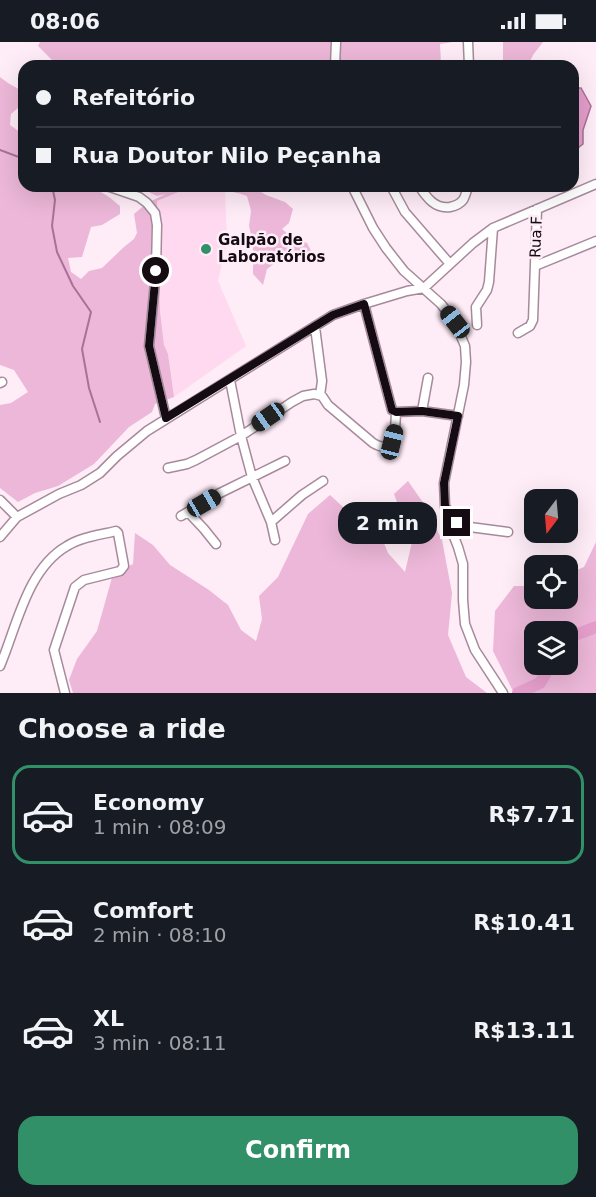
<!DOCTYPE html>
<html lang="en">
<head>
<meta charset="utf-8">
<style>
	body { margin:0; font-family:"DejaVu Sans",sans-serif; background:#242831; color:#f1f3f6; height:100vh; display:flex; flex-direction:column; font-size:22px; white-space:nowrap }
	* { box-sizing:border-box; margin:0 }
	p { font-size:20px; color:#9ea1a6 }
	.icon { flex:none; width:33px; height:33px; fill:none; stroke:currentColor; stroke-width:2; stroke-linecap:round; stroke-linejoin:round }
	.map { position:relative; height:651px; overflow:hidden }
	.drawer { display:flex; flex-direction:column; background:#171b24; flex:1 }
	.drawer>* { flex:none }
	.banner { position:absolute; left:18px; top:18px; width:561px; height:132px; border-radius:18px; box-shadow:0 6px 24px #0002; display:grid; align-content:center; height:132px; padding:0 18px; background:#171b24 }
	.needle { width:39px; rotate:196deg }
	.buttons { position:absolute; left:524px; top:447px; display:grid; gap:12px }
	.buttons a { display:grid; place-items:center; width:54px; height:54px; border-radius:12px; background:#171b24; box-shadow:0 6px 24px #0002; font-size:30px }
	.end { position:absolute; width:27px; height:27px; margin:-14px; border:8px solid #150b12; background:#fff; box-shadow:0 0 0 3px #fff }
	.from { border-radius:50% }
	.bubble { position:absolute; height:42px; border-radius:18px; background:#171b24; box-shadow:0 6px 24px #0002; font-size:20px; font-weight:700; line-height:42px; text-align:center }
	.car { position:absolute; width:18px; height:36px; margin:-18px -9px; border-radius:8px; box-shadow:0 0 4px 2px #0007; background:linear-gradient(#222 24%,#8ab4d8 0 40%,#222 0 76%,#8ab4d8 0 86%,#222 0) }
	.banner b { display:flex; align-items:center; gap:21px; height:57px; font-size:22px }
	.banner b+b { border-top:2px solid #363941 }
	.banner i { width:15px; height:15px; background:#f1f3f6 }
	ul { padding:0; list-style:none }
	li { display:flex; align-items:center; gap:18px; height:99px; margin:0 12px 9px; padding:0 6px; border:3px solid transparent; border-radius:18px }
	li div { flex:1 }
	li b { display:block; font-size:22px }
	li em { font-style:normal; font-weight:700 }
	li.current { border-color:#329068 }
	li>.icon { width:54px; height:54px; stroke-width:1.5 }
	h2 { padding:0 18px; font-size:27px; line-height:72px }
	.cta { display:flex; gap:12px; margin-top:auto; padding:12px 18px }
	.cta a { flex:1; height:69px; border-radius:18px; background:#329068; color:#fff; font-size:24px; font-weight:700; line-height:69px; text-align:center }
	.status { display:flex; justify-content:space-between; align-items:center; height:42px; padding:0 30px; background:#171b24; direction:ltr }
	.status svg { height:16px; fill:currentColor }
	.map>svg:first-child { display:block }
</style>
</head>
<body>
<div class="status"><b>08:06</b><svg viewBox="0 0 49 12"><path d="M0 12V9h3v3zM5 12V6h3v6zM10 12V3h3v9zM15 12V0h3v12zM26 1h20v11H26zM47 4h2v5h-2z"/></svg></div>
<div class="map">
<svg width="596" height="651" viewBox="0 0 596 651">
	<rect width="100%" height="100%" fill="#feecf7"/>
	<!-- built -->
	<path fill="#fed9ef" d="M193,144H217L225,148L227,201L218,239L246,304L174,355L168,312L164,303L160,269L157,159Z"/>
	<!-- green -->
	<path fill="#ecb7d8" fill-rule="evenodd" d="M40,0H453L440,2L441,21L461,19L462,24H407L402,20L397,21L394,24H54V20L38,4Z
		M503,0H543L533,13L528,24H503Z
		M0,35L8,41L24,50V66H18L11,72L10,83L24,93V144H91L109,155L120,164V172L102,183L91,185L82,215L68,216L71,230L81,237L89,229L102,226L124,205L134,197L137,191L134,172L147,161L166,152L157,154L136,144H175L174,147L177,144H193L157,159L160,269L164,303L168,312L174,355L155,362L152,370L129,385L94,422L58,444L35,451L18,460L0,446V363L11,361L28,350L14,328L0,323Z
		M217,144H251L266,153L285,160L293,167L289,181L282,187L294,197L307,201L311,209L303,217L282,216L267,227L263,243L253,232V200L249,184L251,169L247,154C237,150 227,150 217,144Z
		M408,439L424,462L442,498L452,551L448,593L466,635L487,651H73L69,638L77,617L97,589L113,532L133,522L135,491L153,503L170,523L209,548L228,563L241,588L256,599L262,577L259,554L278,535L308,472L330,453L355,476L377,484L388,511L405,530L412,500L394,452Z
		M596,500V651H514L493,609L495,569L514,544H534V556H567V532L584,525ZM534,590H567V622H534Z"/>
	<!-- water -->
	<path fill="#e59ecb" stroke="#a77294" stroke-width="1.5" d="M573,46H581L591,64L583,88V102L573,110Z"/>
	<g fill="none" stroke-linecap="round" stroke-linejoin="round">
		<!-- stream -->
		<path stroke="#a77294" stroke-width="2" d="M0,108L24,117
			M52,144L55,158L52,184L57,210L73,244L91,270L82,307L89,346L100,380"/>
		<!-- river -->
		<path stroke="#e59ecb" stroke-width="12" d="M567,596L596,585
			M518,651L540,641L551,622"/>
		<defs>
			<path id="minor" d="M468,0L469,24
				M335,24L336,0
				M107,144L139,155L147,161L155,171L157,183L156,229L149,304L166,376
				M352,144L373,186L386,206L404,229L441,262L455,280L465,304L466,320L464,343L444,441L445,464L447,477L458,505L463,522V558L465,582L475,608L503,651
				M391,144L405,170L450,222
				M419,144C427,156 435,167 450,165C455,164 460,162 463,158C465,155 467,148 468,144
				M535,224L596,199
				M364,262L392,368L396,370L422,369
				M477,283L476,265L487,248L489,240L493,186
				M315,285L322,339L320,353
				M518,291L530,284L533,278L537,167
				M428,336L422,369L458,374
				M230,338L241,394L252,435L271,480L275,498
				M0,341L2,340
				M168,426L187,422L196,418L241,394L292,360L303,354L314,352L322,354L328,363L373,401C397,415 395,386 396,370
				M0,458L17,475
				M447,467L452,475L462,484L508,490
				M188,470L204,487L216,502
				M181,474L220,451L285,419
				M271,480L302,453L323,439
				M0,495L17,475L59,452L81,443L100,431L117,414L147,389L333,273L364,262L407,249L424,246L473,201L493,186L596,142
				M0,624C17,584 27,527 67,504C81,495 100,493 116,489L118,491L124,524L120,529L84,538L75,545L54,608L65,651"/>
		</defs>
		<!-- minor casing -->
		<use href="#minor" stroke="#a68a9b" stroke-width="11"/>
		<!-- minor -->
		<use href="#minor" stroke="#fff" stroke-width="8"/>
	</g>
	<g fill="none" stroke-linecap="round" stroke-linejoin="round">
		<!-- route -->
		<path stroke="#150b12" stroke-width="8" d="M156,229L149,304L166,376L333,273L364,262L392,368L396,370L422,369L458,374L444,441L445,464L457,481"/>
	</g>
	<!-- markers -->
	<circle fill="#329068" stroke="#feecf7" stroke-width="2" cx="206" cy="207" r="6"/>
	<g text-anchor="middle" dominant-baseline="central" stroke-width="5" stroke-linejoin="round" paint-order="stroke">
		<!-- street labels -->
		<g font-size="15" fill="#150b12" stroke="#feecf7">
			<text transform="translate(536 195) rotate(-88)">Rua F</text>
		</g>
		<!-- poi labels -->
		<g font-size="15" font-weight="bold" fill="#150b12" stroke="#feecf7" text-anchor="start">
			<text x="218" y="198">Galpão de<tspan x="218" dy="17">Laboratórios</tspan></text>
		</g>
	</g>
</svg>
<div class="buttons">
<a><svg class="needle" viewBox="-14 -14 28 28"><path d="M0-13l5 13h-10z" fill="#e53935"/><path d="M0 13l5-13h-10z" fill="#9ea1a6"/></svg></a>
<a><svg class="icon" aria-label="locate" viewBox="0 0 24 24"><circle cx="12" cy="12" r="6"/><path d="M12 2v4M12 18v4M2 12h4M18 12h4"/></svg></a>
<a><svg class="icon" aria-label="layers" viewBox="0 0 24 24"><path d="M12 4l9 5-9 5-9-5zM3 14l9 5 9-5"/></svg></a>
</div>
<i class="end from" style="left:156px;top:229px"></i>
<i class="end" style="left:457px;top:481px"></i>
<div class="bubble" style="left:338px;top:460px;width:99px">2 min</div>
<i class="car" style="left:455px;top:280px;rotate:322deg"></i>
<i class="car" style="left:268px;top:375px;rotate:235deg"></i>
<i class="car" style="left:392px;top:400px;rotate:14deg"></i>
<i class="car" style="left:204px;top:461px;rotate:60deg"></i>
<div class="banner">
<b><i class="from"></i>Refeitório</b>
<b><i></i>Rua Doutor Nilo Peçanha</b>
</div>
</div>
<section class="drawer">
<h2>Choose a ride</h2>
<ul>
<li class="current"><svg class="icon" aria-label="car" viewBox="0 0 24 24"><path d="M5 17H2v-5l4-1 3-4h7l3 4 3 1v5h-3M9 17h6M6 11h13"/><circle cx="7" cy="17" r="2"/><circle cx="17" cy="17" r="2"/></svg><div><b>Economy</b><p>1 min · 08:09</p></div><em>R$7.71</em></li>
<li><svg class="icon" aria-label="car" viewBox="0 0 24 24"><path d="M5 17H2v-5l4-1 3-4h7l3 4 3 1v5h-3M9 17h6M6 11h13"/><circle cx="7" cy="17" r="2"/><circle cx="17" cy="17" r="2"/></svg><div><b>Comfort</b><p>2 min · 08:10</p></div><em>R$10.41</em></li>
<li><svg class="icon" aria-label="car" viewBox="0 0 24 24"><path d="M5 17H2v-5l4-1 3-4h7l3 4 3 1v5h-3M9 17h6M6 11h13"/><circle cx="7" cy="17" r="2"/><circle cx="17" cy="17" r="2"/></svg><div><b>XL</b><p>3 min · 08:11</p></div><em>R$13.11</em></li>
</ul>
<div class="cta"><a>Confirm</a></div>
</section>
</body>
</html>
